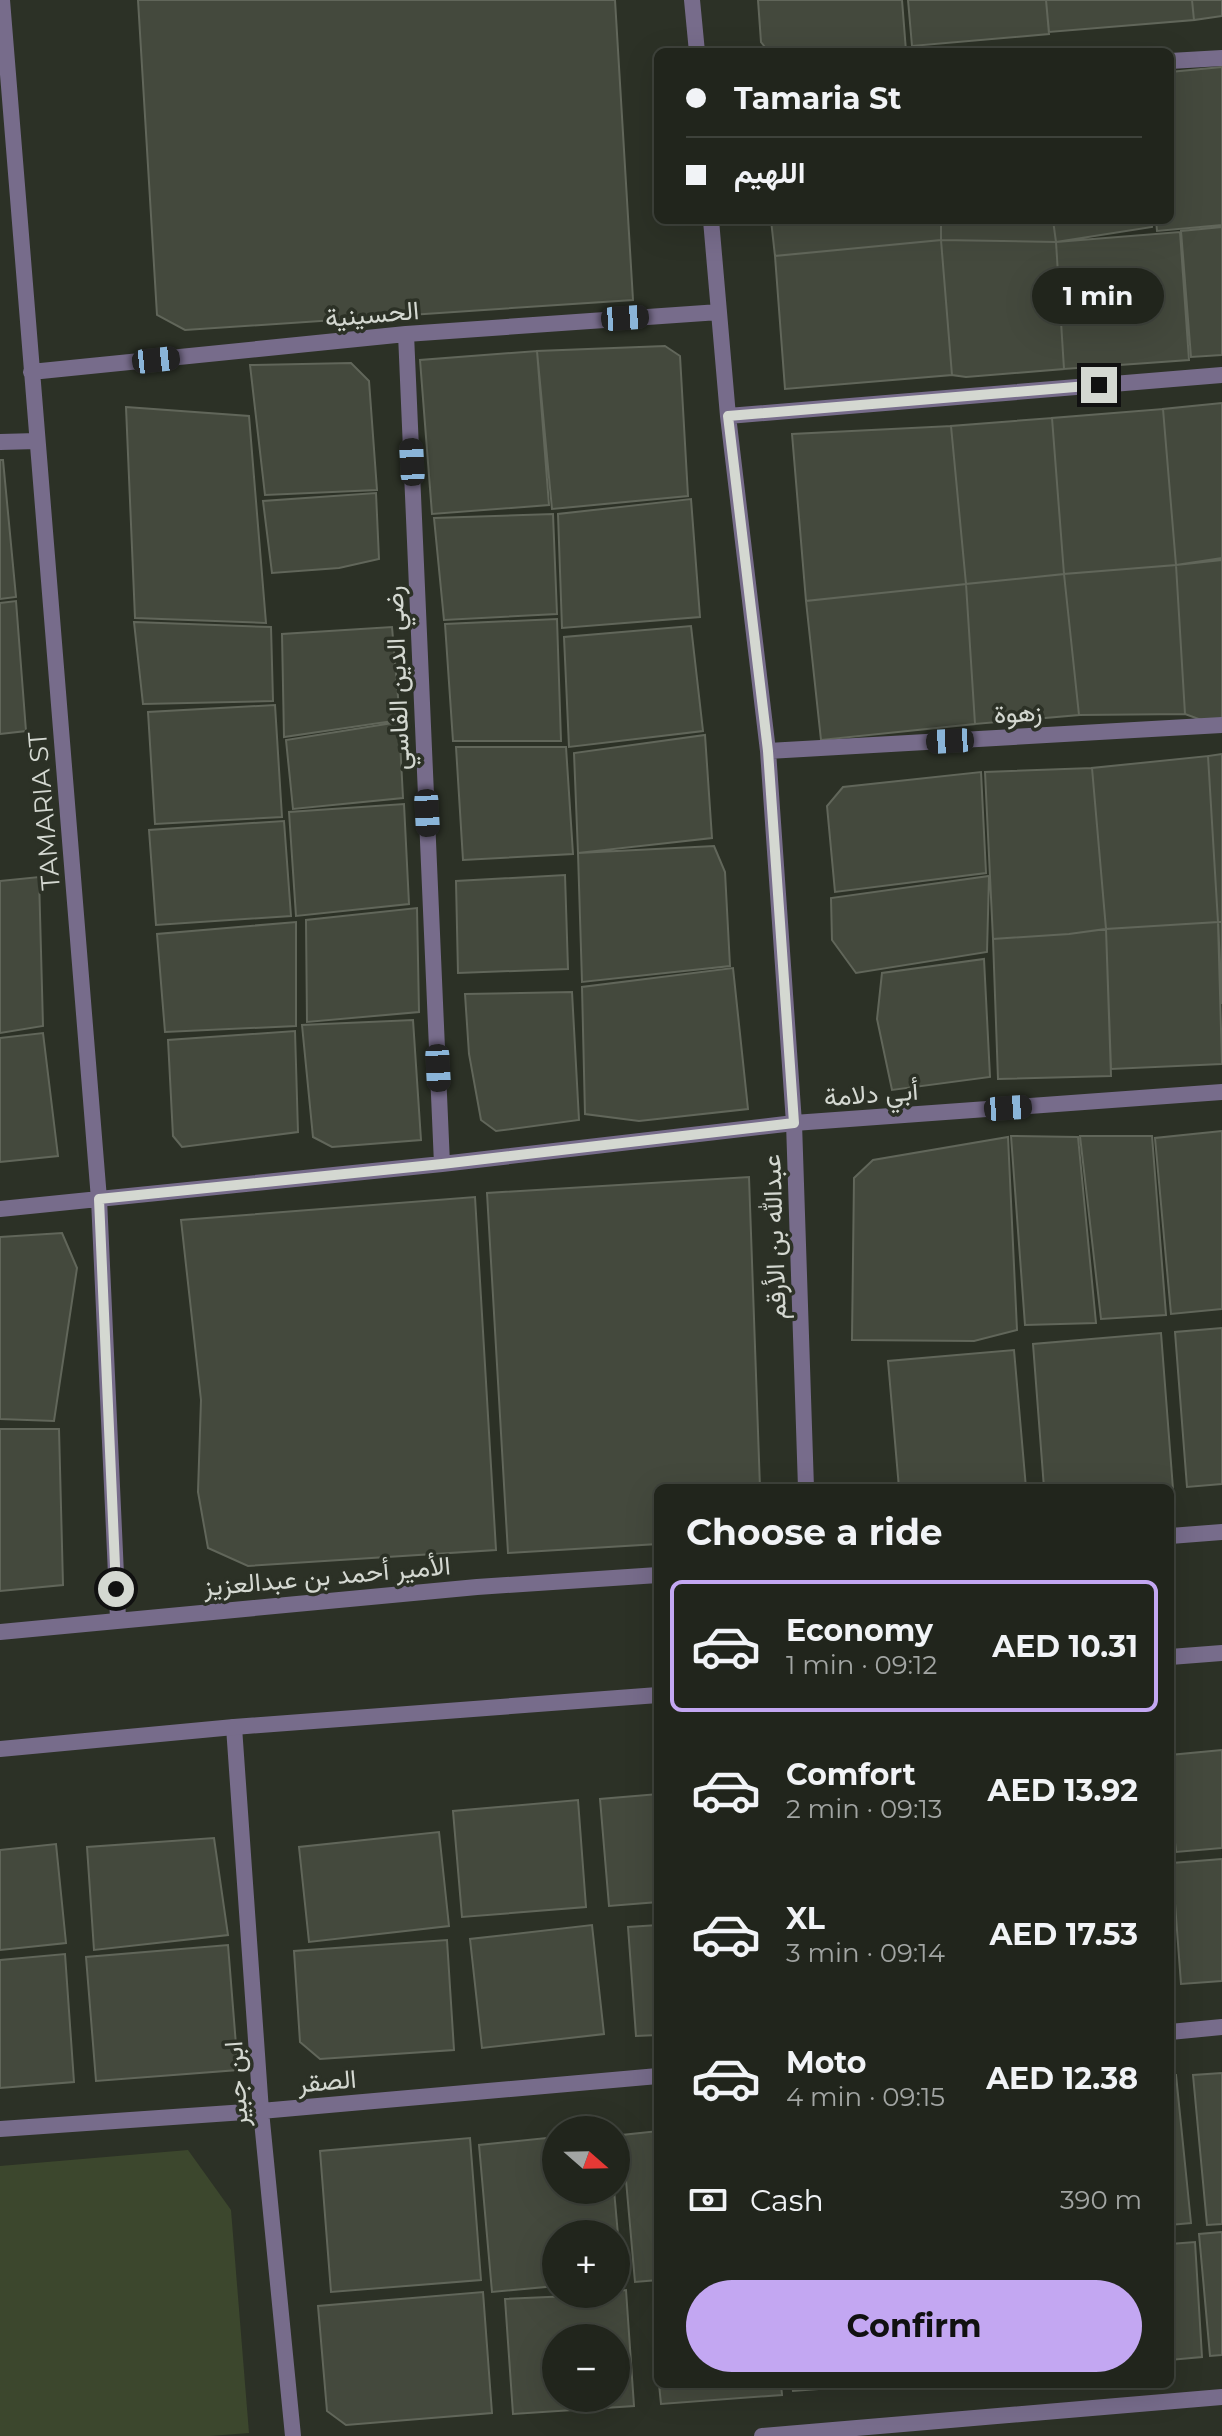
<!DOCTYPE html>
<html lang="en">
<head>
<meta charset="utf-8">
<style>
	body { margin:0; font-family:Montserrat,Vazirmatn,sans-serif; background:#2d3129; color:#f1f3f6; height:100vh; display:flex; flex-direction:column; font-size:30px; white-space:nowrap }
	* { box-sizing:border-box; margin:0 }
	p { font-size:26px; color:#a2a5a3 }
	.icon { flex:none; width:44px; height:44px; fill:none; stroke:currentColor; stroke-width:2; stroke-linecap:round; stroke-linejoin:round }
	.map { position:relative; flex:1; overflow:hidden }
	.sheet { position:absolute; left:654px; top:1484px; width:520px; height:904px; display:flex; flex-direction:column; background:#21251c; border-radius:12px; box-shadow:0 8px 32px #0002,0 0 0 2px #3e423b }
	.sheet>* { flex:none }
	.guide { position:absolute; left:654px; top:48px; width:520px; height:176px; border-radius:12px; box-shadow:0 8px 32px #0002,0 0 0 2px #3e423b; display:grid; align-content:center; height:176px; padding:0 32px; background:#21251c }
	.needle { width:52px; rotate:110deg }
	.tools { position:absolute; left:542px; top:2116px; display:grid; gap:16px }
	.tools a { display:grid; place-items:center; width:88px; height:88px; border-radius:50%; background:#21251c; box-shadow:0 8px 32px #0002,0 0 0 2px #3e423b; font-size:40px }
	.end { position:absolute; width:36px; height:36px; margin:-18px; border:10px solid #d4d8d1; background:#111; box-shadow:0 0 0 4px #111 }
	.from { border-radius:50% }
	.bubble { position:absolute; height:56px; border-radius:28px; background:#21251c; box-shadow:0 8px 32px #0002,0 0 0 2px #3e423b; font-size:26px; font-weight:700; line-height:56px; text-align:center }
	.car { position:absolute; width:24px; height:48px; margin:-24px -12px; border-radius:10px; box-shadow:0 0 6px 2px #0007; background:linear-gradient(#222 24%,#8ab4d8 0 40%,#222 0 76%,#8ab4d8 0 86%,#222 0) }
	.guide b { display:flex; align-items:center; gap:28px; height:76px; font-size:30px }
	.guide b+b { border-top:2px solid #3e423b }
	.guide i { width:20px; height:20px; background:#f1f3f6 }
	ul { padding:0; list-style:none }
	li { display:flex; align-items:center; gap:24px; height:132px; margin:0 16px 12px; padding:0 16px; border:4px solid transparent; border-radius:12px }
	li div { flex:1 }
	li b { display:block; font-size:30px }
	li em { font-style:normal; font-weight:700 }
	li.on { border-color:#c3a7f2 }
	li>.icon { width:72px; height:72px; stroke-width:1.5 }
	h2 { padding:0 32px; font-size:36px; line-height:96px }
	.pay { display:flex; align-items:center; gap:20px; height:88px; padding:0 32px; font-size:30px }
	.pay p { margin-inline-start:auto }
	.button { display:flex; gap:16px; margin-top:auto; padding:16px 32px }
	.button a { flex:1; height:92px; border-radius:48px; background:#c3a7f2; color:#111; font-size:32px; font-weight:700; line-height:92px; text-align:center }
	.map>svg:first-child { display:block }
</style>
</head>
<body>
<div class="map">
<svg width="1222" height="2436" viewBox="0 0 1222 2436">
	<rect width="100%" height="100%" fill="#2c3126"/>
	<!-- green -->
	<path fill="#3c472d" d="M188,2150L231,2210L249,2433L210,2436H0V2166Z"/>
	<!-- building -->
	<path fill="#44493d" stroke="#61665a" stroke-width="2" fill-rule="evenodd" d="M138,0H615L633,300L185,330L157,315Z
		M758,0H902L906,51L769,52L761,42Z
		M908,0H1046L1049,34L912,46Z
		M1046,0H1192L1194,20L1049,32Z
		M1192,0H1222V16L1194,20Z
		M1222,67V225L1157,231L1156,220H1170V72Z
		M771,220H941V240L775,256Z
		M941,220H1053L1056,242L941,240Z
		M1053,220H1152V227L1056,242Z
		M1222,227V355L1191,357L1181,231Z
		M1180,232L1189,360L1064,369L1056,242Z
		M941,240L952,375L785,389L775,256Z
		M941,240L1056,242L1064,369L966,377L952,375Z
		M665,346L680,356L688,496L552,509L537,351Z
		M537,351L549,505L432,514L420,360Z
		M351,363L369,381L377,490L265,495L250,365Z
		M1222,403V558L1176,565L1163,409Z
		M126,407L249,416L266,623L135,618Z
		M1163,409L1176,565L1064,574L1052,418Z
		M1052,418L1064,574L966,584L951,426Z
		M951,426L966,584L806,601L792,434Z
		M0,460H3L16,597L0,599Z
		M376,493L379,559L339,568L272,573L263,501Z
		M691,499L700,617L562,628L558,514Z
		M553,514L557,614L444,620L434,518Z
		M1222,560V720L1204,721L1185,714L1176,565Z
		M1176,565L1185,714L1079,715L1064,574Z
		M1064,574L1079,715L975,724L966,584Z
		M966,584L975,724L821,740L806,601Z
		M16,601L26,731L0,734V603Z
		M557,619L561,741H453L445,624Z
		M134,622L271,627L273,701L143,704Z
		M691,626L703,731L569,747L564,637Z
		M392,627L400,720L284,737L282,634Z
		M275,705L282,817L155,824L148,712Z
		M399,722L403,798L293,809L286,740Z
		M705,735L712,838L578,853L574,753Z
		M456,747H566L573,854L463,860Z
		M1222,754V922H1218L1208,756Z
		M1208,756L1218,922L1106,929L1092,768Z
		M1092,768L1106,929L1069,934L993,939L985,772Z
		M981,772L986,873L835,892L827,806L843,787Z
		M404,804L409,904L296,916L289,812Z
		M284,821L291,916L156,925L149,830Z
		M714,846L725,872L730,966L582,982L578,853Z
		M565,875L568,969L458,973L456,881Z
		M989,876L987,952L856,973L832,940L831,898Z
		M39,877L43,1026L0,1033V881Z
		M417,908L419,1012L307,1022L306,920Z
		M296,922V1026L165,1032L157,934Z
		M1218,922H1222V1004Z
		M1218,922L1222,1064L1111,1069L1106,929Z
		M1106,929L1111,1076L998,1079L993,939L1069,934Z
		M984,959L990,1077L892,1090L877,1019L882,973Z
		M733,968L748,1109L639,1121L585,1114L582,987Z
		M572,992L579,1120L496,1131L481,1120L469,1054L465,994Z
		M413,1020L421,1140L332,1147L313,1137L302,1025Z
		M295,1031L298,1132L182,1147L173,1136L168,1040Z
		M43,1033L58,1156L0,1162V1038Z
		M1222,1131V1309L1171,1314L1155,1138Z
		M1011,1136L1078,1137L1096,1323L1025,1325Z
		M1080,1136H1152L1166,1315L1101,1319Z
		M1008,1137L1017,1330L974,1341L852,1340L854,1178L873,1160Z
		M749,1177L760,1488H658V1544L508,1553L487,1193Z
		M475,1197L496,1550L248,1566L208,1548L198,1492L201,1400L181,1220Z
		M62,1233L77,1268L54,1421L0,1419V1237Z
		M1222,1328V1484L1187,1487L1175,1332Z
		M1161,1333L1173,1489L1044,1488L1033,1344Z
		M1014,1350L1026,1488H899L888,1361Z
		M0,1429H59L63,1585L0,1591Z
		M1222,1750V1848L1176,1852L1170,1793V1755Z
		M658,1794V1902L609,1906L600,1799Z
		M578,1800L586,1907L462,1917L453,1811Z
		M439,1832L449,1926L309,1942L299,1847Z
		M214,1838L228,1935L94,1950L87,1847Z
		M56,1844L66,1943L0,1950V1850Z
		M1222,1859V1981L1181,1984L1172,1863Z
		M592,1925L604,2034L482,2048L470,1939Z
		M658,1925V2035L636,2036L628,1927Z
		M447,1940L454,2050L320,2059L300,2042L294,1951Z
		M228,1945L238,2070L96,2081L86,1957Z
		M65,1954L74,2082L0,2088V1960Z
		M1222,2073V2224L1207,2225L1193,2075Z
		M1170,2075H1176L1191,2223L1170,2225Z
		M658,2131V2280L635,2282L622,2135Z
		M556,2137V2190H614L622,2280H616V2234H556V2286L492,2292L479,2145Z
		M470,2138L481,2280L331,2292L320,2151Z
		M1222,2232V2355L1210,2356L1199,2234Z
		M1195,2242L1202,2357L1170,2360V2244Z
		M653,2288H658V2367Z
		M626,2290L634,2406L513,2414L505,2299L616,2294V2291ZM556,2338H616V2398H556Z
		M483,2292L492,2413L346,2425L327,2411L318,2306Z
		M659,2384H781L782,2395L661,2404Z
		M792,2384H886L793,2391Z"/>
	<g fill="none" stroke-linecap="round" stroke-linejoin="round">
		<!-- minor -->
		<path stroke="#776c8b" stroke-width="16" d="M2,0L99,1199L118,1619
			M692,0L697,52
			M1170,61L1222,58
			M711,220L728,416L768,751L794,1123L806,1488
			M406,334L442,1164
			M31,372L406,334L719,312
			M728,416L1222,375
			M0,442L37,441
			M768,751L1222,725
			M0,1209L442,1164L794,1123L1222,1092
			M234,1727L261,2111L293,2436
			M1170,2032L1222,2027
			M0,2129L261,2111L658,2076
			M762,2436L1222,2397"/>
		<!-- tertiary -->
		<path stroke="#776c8b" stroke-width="16" d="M1170,1536L1222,1532
			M0,1632L477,1587L658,1575
			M1170,1657L1222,1653
			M0,1749L234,1727L658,1695"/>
	</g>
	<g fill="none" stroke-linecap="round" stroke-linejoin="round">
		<!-- route -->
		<path stroke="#d4d8d1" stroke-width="10" d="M116,1589L99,1199L442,1164L794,1123L768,751L728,416L1099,385"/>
	</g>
	<g text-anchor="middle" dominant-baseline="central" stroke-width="7" stroke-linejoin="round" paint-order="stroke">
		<!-- street labels -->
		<g font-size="26" fill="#d4d8d1" stroke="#2c3126">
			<text transform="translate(372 314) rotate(-5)">الحسينية</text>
			<text transform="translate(397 678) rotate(-92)">رضي الدين الفاسي</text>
			<text transform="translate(1018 713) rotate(-3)">زهوة</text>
			<text transform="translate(44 811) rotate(-95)">TAMARIA ST</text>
			<text transform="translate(871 1094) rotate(-4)">أبي دلامة</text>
			<text transform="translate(774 1237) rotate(-92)">عبدالله بن الأرقم</text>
			<text transform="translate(327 1576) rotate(-5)">الأمير أحمد بن عبدالعزيز</text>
			<text transform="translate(327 2081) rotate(-5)">الصقر</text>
			<text transform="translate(236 2084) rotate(-94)">ابن جبير</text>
		</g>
	</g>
</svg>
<div class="tools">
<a><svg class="needle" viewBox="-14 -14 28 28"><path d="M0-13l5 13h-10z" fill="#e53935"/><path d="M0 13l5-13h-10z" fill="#a2a5a3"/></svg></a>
<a>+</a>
<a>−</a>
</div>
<i class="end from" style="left:116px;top:1589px"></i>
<i class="end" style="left:1099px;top:385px"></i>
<div class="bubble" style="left:1032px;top:268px;width:132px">1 min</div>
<i class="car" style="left:625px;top:318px;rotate:86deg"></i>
<i class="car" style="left:156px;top:360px;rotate:84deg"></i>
<i class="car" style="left:412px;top:462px;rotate:357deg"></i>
<i class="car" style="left:950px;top:741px;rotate:267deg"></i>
<i class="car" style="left:427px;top:813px;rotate:177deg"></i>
<i class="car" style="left:438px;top:1068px;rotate:177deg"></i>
<i class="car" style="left:1008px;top:1108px;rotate:86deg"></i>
<div class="guide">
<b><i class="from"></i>Tamaria St</b>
<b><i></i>اللهيم</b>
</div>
<section class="sheet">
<h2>Choose a ride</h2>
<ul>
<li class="on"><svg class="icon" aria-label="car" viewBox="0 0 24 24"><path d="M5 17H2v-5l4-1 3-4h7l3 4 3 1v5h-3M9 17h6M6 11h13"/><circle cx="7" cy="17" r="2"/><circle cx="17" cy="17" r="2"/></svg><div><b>Economy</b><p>1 min · 09:12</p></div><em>AED 10.31</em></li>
<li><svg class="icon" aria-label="car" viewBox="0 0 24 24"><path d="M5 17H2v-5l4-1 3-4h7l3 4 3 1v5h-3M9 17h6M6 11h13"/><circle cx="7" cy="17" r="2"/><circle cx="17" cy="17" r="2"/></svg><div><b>Comfort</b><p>2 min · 09:13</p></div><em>AED 13.92</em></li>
<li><svg class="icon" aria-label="car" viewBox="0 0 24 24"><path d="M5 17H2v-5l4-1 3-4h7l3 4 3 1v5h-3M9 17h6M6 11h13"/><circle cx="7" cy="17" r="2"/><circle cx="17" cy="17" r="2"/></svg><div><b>XL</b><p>3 min · 09:14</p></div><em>AED 17.53</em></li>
<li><svg class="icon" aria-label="car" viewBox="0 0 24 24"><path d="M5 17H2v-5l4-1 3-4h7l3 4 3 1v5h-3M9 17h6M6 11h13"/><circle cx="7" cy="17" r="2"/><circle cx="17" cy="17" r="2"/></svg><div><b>Moto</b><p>4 min · 09:15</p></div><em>AED 12.38</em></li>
</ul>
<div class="pay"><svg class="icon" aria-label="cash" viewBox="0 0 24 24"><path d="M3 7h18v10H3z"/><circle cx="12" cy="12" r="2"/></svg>Cash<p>390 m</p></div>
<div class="button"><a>Confirm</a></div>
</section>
</div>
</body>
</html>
